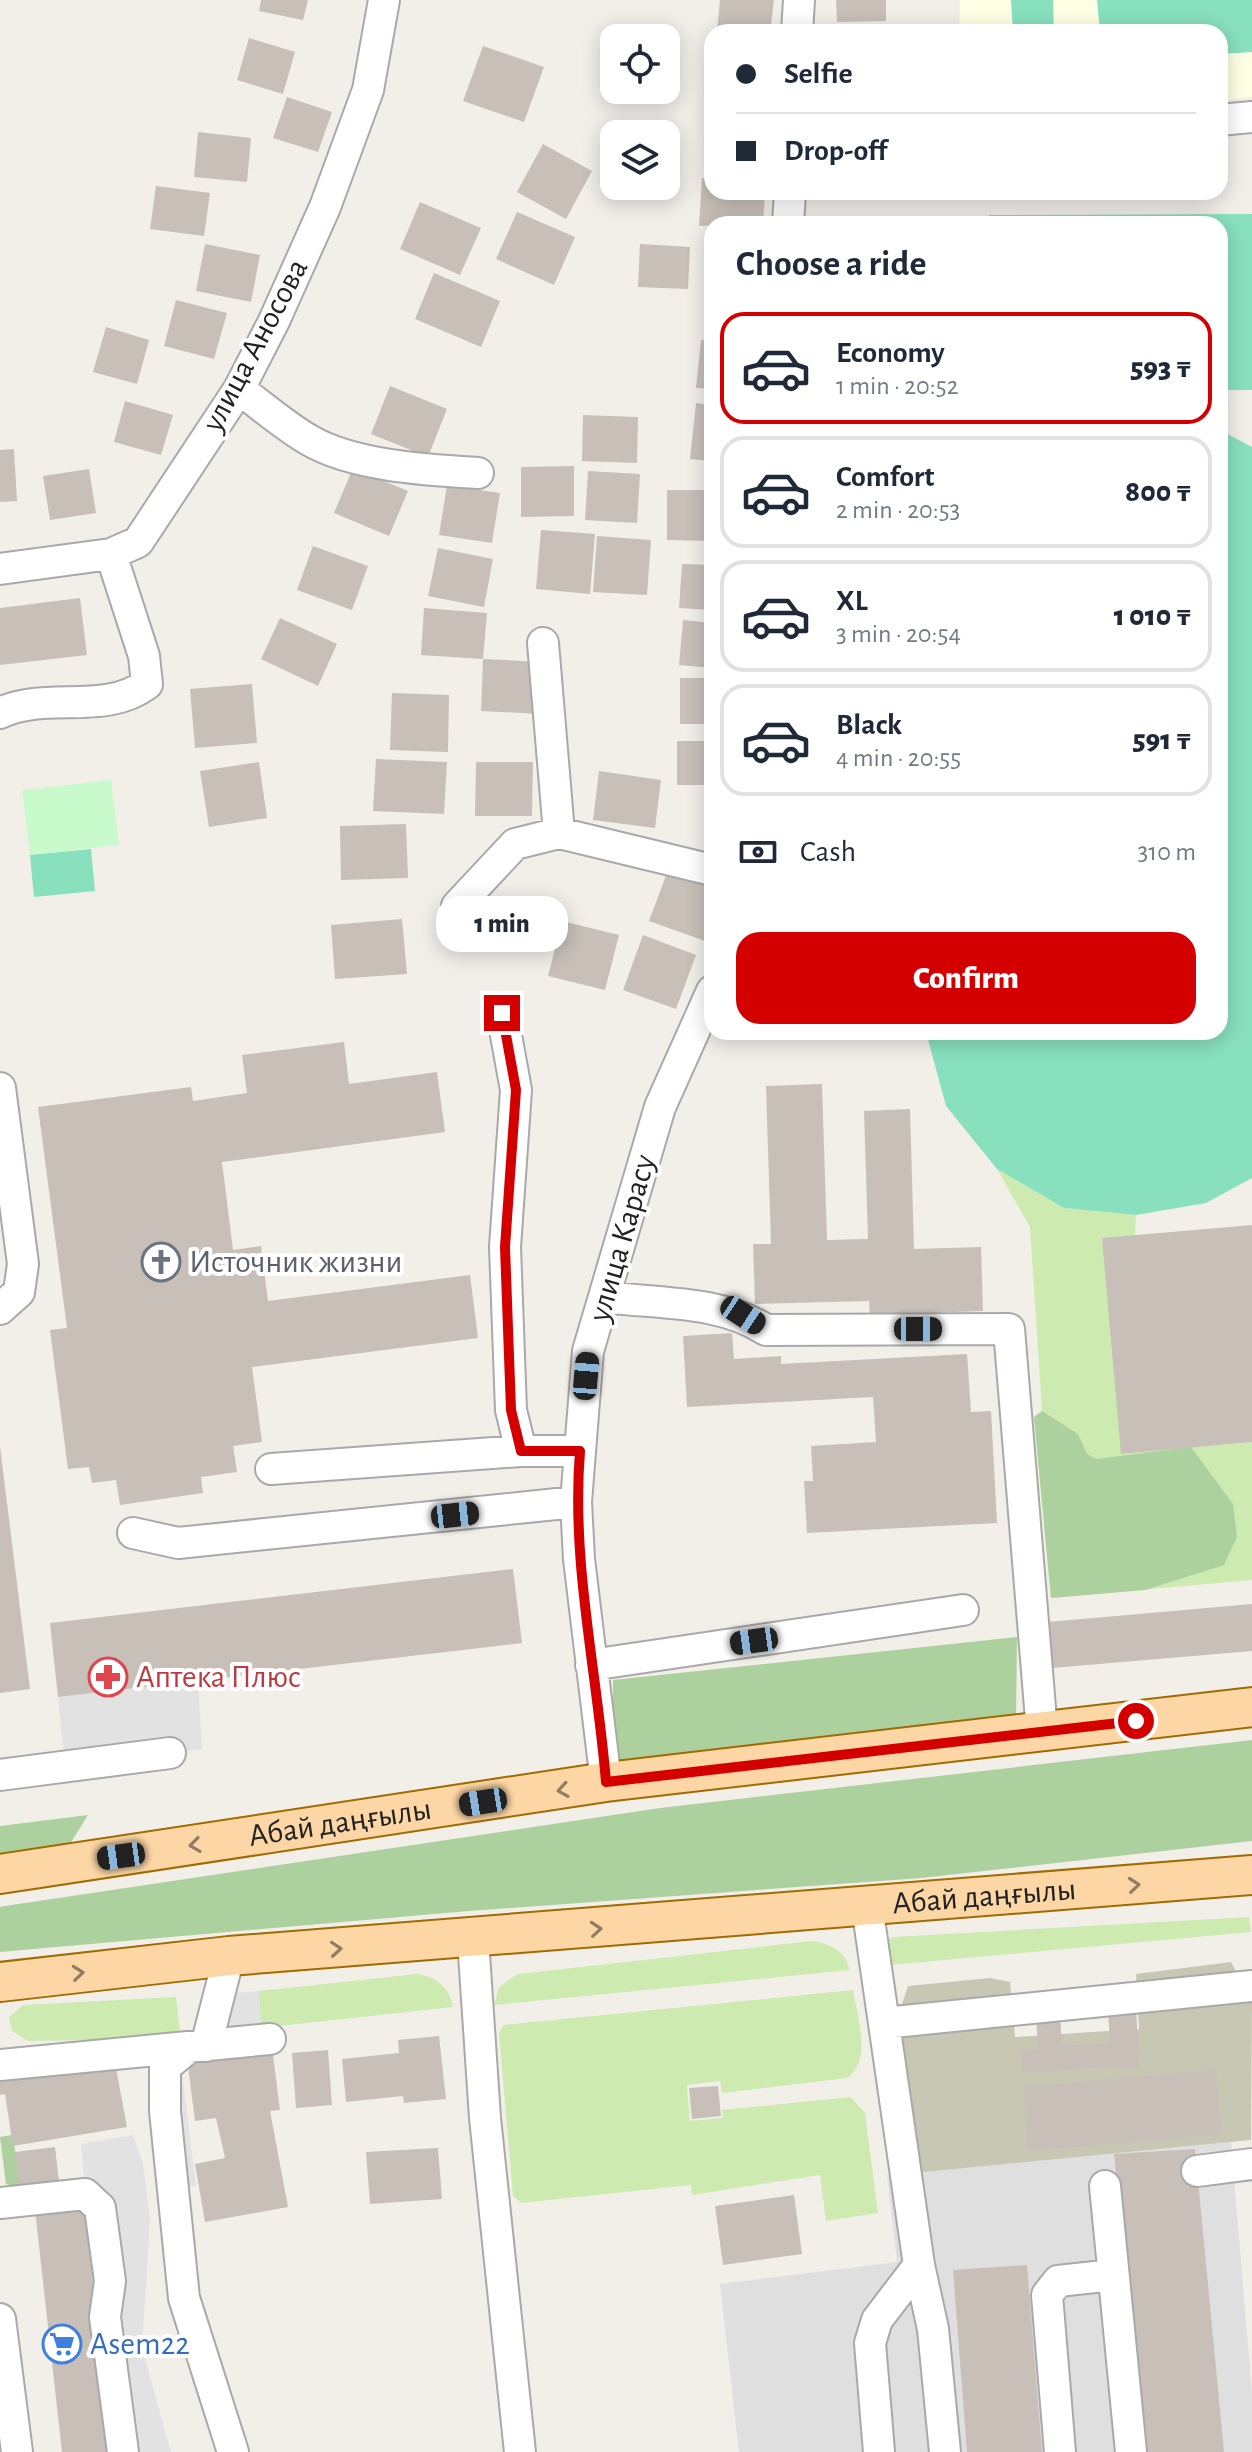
<!DOCTYPE html>
<html lang="en">
<head>
<meta charset="utf-8">
<style>
	body { margin:0; font-family:"Alegreya Sans",sans-serif; background:#f6f6f7; color:#1f2937; height:100vh; display:flex; flex-direction:column; font-size:30px; white-space:nowrap }
	* { box-sizing:border-box; margin:0 }
	p { font-size:26px; color:#747a83 }
	.icon { flex:none; width:44px; height:44px; fill:none; stroke:currentColor; stroke-width:2; stroke-linecap:round; stroke-linejoin:round }
	.map { position:relative; flex:1; overflow:hidden }
	.panel { position:absolute; left:704px; top:216px; width:524px; height:824px; display:flex; flex-direction:column; background:#fff; border-radius:24px; box-shadow:0 4px 20px #0003 }
	.panel>* { flex:none }
	.top-card { position:absolute; left:704px; top:24px; width:524px; height:176px; border-radius:24px; box-shadow:0 4px 20px #0003; display:grid; align-content:center; height:176px; padding:0 32px; background:#fff }
	.controls { position:absolute; left:600px; top:24px; display:grid; gap:16px }
	.controls a { display:grid; place-items:center; width:80px; height:80px; border-radius:16px; background:#fff; box-shadow:0 4px 20px #0003; font-size:40px }
	.end { position:absolute; width:36px; height:36px; margin:-18px; border:10px solid #d40000; background:#fff; box-shadow:0 0 0 4px #fff }
	.from { border-radius:50% }
	.bubble { position:absolute; height:56px; border-radius:24px; background:#fff; box-shadow:0 4px 20px #0003; font-size:26px; font-weight:800; line-height:56px; text-align:center }
	.car { position:absolute; width:24px; height:48px; margin:-24px -12px; border-radius:10px; box-shadow:0 0 6px 2px #0007; background:linear-gradient(#222 24%,#8ab4d8 0 40%,#222 0 76%,#8ab4d8 0 86%,#222 0) }
	.top-card b { display:flex; align-items:center; gap:28px; height:76px; font-size:30px }
	.top-card b+b { border-top:2px solid #e0e1e3 }
	.top-card i { width:20px; height:20px; background:#1f2937 }
	ul { padding:0; list-style:none }
	li { display:flex; align-items:center; gap:24px; height:112px; margin:0 16px 12px; padding:0 16px; border:4px solid #e0e1e3; border-radius:24px }
	li div { flex:1 }
	li b { display:block; font-size:30px }
	li em { font-style:normal; font-weight:800 }
	li.selected { border-color:#d40000 }
	li>.icon { width:72px; height:72px; stroke-width:1.5 }
	h2 { padding:0 32px; font-size:36px; line-height:96px }
	.pay { display:flex; align-items:center; gap:20px; height:88px; padding:0 32px; font-size:30px }
	.pay p { margin-inline-start:auto }
	.primary-button { display:flex; gap:16px; margin-top:auto; padding:16px 32px }
	.primary-button a { flex:1; height:92px; border-radius:24px; background:#d40000; color:#fff; font-size:32px; font-weight:800; line-height:92px; text-align:center }
	.map>svg:first-child { display:block }
</style>
</head>
<body>
<div class="map">
<svg width="1252" height="2452" viewBox="0 0 1252 2452">
	<rect width="100%" height="100%" fill="#f2efe9"/>
	<!-- residential -->
	<path fill="#e0dfdf" d="M1231,2142L1252,2393V2452H739L720,2284L897,2262L887,2175Z"/>
	<!-- education -->
	<path fill="#ffffe5" d="M960,0H1252V97L1220,101V32H959Z"/>
	<!-- construction -->
	<path fill="#c7c7b4" d="M1231,1962L1252,2001L1251,2140L903,2174L896,2022L908,1986L990,1978L1010,1982L1015,2037L1139,2029L1136,1974Z"/>
	<!-- grass -->
	<path fill="#cdebb0" d="M997,1169L1064,1208L1136,1215L1122,1454L1252,1442V1580L1051,1598L1034,1417L1042,1411L1030,1227Z
		M1249,1917L1251,1932L868,1967L883,1940L893,1937Z
		M812,1941C832,1945 844,1949 850,1970L494,2005L499,1987L518,1974Z
		M417,1974C437,1977 449,1987 453,2007L261,2028L259,1991Z
		M853,1990C857,2017 873,2060 847,2078L722,2093L720,2081L687,2085L690,2121L723,2118L722,2110L851,2097L865,2113L878,2213L826,2221L820,2175L692,2195L691,2185L521,2203L513,2196L499,2033L504,2025Z
		M176,1997L181,2039L28,2041L12,2031L9,2017L23,2005Z"/>
	<!-- forest -->
	<path fill="#add19e" d="M1042,1411L1078,1434L1087,1454L1096,1459L1191,1447L1233,1504L1237,1537L1224,1565L1145,1590L1051,1598L1034,1417Z
		M1017,1637L1016,1723L623,1773L613,1752V1680Z
		M1252,1740V1841L921,1878L469,1911L0,1952V1907L5,1906L660,1808Z
		M88,1815L70,1844L0,1854V1826Z
		M12,2135L23,2189L6,2184L0,2137Z"/>
	<!-- park -->
	<path fill="#c8facc" d="M111,780L119,845L30,855L22,790Z"/>
	<!-- pitch -->
	<path fill="#88e0be" d="M1011,0H1053L1054,32H1013Z
		M1097,0H1252V52L1220,54V32H1100Z
		M1252,214V390H1220V224H989V215Z
		M1220,430L1252,447V1178L1206,1203L1136,1215L1064,1208L997,1169L946,1106L926,1032H1220Z
		M91,849L95,891L34,897L30,855Z"/>
	<!-- parking -->
	<path fill="#e2e2e2" d="M198,1681L202,1749L65,1767L58,1697Z
		M259,1991L261,2028L204,2032L202,1995Z
		M181,2064L196,2186L182,2188L167,2066Z
		M133,2135L143,2163L150,2222L142,2348L171,2452H110L81,2144Z"/>
	<!-- building -->
	<path fill="#c7bfb8" d="M261,0H308L303,20L259,11Z
		M720,0H774L770,32H717Z
		M836,0H886V21L837,22Z
		M249,38L295,52L283,94L237,80Z
		M483,46L544,67L524,122L463,101Z
		M287,97L332,112L318,152L273,138Z
		M708,115H712V164H708Z
		M198,132L251,138L247,182L194,177Z
		M543,144L592,171L566,219L517,192Z
		M702,178H712V192H765L763,224L699,226Z
		M156,186L210,193L204,236L150,229Z
		M420,202L481,228L460,275L400,249Z
		M517,212L575,237L554,285L496,259Z
		M205,244L260,255L251,302L196,291Z
		M640,244L690,247L688,289L638,287Z
		M434,273L500,301L481,347L415,319Z
		M706,288H712V332H704Z
		M176,300L227,313L214,359L164,346Z
		M106,327L149,340L137,384L93,372Z
		M701,340L712,341V389L696,388Z
		M390,386L447,409L428,457L371,434Z
		M125,401L173,415L161,455L114,442Z
		M696,403L712,405V461L690,459Z
		M583,415L638,417L637,463L582,461Z
		M14,449L17,501L0,502V450Z
		M574,466V516L521,517V467Z
		M353,468L408,491L389,536L334,513Z
		M89,469L96,513L50,520L43,476Z
		M588,471L640,474L637,523L585,520Z
		M447,485L500,493L492,543L439,535Z
		M667,490H712V541L667,540Z
		M541,530L595,534L590,594L536,589Z
		M597,536L651,540L647,595L593,592Z
		M313,546L368,566L352,610L297,590Z
		M438,548L493,559L484,607L428,596Z
		M682,564L712,565V610L679,608Z
		M80,598L87,655L0,665V608Z
		M424,608L487,613L483,659L421,655Z
		M280,618L337,644L318,686L261,659Z
		M683,620L712,623V668L679,665Z
		M483,659L543,662L541,714L481,711Z
		M680,678H712V724H680Z
		M252,684L257,743L195,748L190,689Z
		M392,693L449,695L448,752L390,750Z
		M677,741H712V785H677Z
		M376,759L447,762L444,814L373,811Z
		M259,762L267,818L209,827L200,771Z
		M476,762H533L532,816H475Z
		M599,771L661,780L655,828L593,820Z
		M406,824L408,878L341,880L340,826Z
		M668,870L712,886V922L705,941L649,921Z
		M402,919L407,974L335,979L331,925Z
		M562,921L619,935L605,990L548,976Z
		M643,935L696,955L676,1009L623,990Z
		M344,1042L349,1084L437,1072L445,1132L222,1162L233,1250L261,1246L268,1301L470,1275L478,1338L252,1367L262,1442L233,1446L237,1472L201,1477L203,1493L120,1505L116,1480L92,1483L89,1467L68,1469L50,1330L67,1328L38,1107L191,1087L193,1101L247,1093L242,1055Z
		M822,1084L827,1240L868,1239L864,1111L910,1109L914,1249L981,1247L983,1311L870,1315L869,1301L755,1304L753,1244H771L766,1086Z
		M1252,1225V1442L1121,1454L1102,1238Z
		M732,1333L734,1359L781,1356V1364L967,1354L971,1412L991,1411L997,1523L807,1533L804,1481H813L811,1446L876,1442L873,1397L687,1407L683,1336Z
		M0,1446L30,1689L0,1693Z
		M513,1569L522,1643L58,1697L50,1623Z
		M1252,1604V1651L1052,1668L1048,1622Z
		M1136,2008L1139,2066L1023,2072L1022,2050L1038,2049L1036,2015L1060,2014L1062,2046L1110,2043L1108,2010Z
		M439,2036L446,2099L404,2103L403,2096L346,2102L342,2059L399,2053L398,2040Z
		M272,2047L280,2110L270,2111L288,2207L205,2222L195,2164L225,2158L216,2118L195,2121L187,2058Z
		M328,2050L332,2105L296,2108L292,2053Z
		M115,2063L127,2127L13,2146L5,2094L0,2095V2071L27,2067L29,2078Z
		M1216,2070L1221,2134L1028,2151L1023,2087Z
		M718,2086L721,2116L692,2119L689,2088Z
		M55,2147L59,2182L19,2186L15,2152Z
		M438,2148L442,2199L370,2204L366,2152Z
		M1195,2149L1224,2452H1145L1114,2154Z
		M794,2195L802,2254L723,2265L715,2206Z
		M85,2205L110,2452H62L35,2210Z
		M1027,2265L1042,2452H967L953,2270Z"/>
	<g fill="none" stroke-linecap="round" stroke-linejoin="round">
		<defs>
			<path id="minor" d="M797,32L799,0
				M1220,120L1252,117
				M788,224L790,192
				M239,389C262,406 285,426 309,440C353,466 428,470 478,473
				M0,569L111,554L138,542L239,389L274,321L325,207L368,90L384,0
				M543,643L559,833
				M0,713C45,691 105,716 147,684L144,656L111,554
				M457,906L515,844L559,833L712,870
				M502,1013L516,1090L505,1247L511,1410L521,1451
				M0,1088L23,1264L19,1292L0,1309
				M605,1297C659,1304 720,1300 766,1330L1009,1329L1042,1732
				M271,1469L521,1451H580
				M133,1533L178,1543L576,1502
				M591,1665L963,1610
				M0,1775L170,1753
				M606,1782L579,1559L576,1502L588,1351L660,1107L712,991
				M867,1906L919,2265L877,2320L870,2343L879,2452
				M473,1939L485,2118L520,2452
				M884,2023L1252,1986
				M206,2046L229,1956
				M188,2048L165,2067V2111L184,2298L233,2452
				M0,2065L270,2039
				M1197,2171L1252,2164
				M1105,2186L1131,2452
				M0,2203L85,2194L100,2208L110,2281L105,2317L123,2452
				M919,2265L933,2329L945,2452
				M0,2319L17,2452
				M1060,2452L1047,2295L1058,2281L1113,2275"/>
			<g id="major">
				<path id="s1" d="M0,1874L606,1782L1252,1707"/>
				<path id="s2" d="M0,1982L229,1956L1252,1875"/>
			</g>
		</defs>
		<!-- minor casing -->
		<use href="#minor" stroke="#a9a9a9" stroke-width="34"/>
		<!-- major casing -->
		<use href="#major" stroke="#a06b00" stroke-width="42"/>
		<!-- minor -->
		<use href="#minor" stroke="#fff" stroke-width="30"/>
		<!-- major -->
		<use href="#major" stroke="#fcd6a4" stroke-width="38"/>
	</g>
	<!-- one-way arrows -->
	<defs><path id="oneway-chevron" d="M-2-3.5L2.5 0L-2 3.5" fill="none" stroke-width="1.6" stroke-linecap="round" stroke-linejoin="round" transform="scale(2)"/></defs>
	<g stroke="#8f7c63">
		<use href="#oneway-chevron" transform="translate(563 1790) rotate(171)"/>
		<use href="#oneway-chevron" transform="translate(195 1845) rotate(172)"/>
		<use href="#oneway-chevron" transform="translate(1134 1885) rotate(-5)"/>
		<use href="#oneway-chevron" transform="translate(596 1929) rotate(-5)"/>
		<use href="#oneway-chevron" transform="translate(336 1949) rotate(-4)"/>
		<use href="#oneway-chevron" transform="translate(78 1973) rotate(-6)"/>
	</g>
	<g fill="none" stroke-linecap="round" stroke-linejoin="round">
		<!-- route -->
		<path stroke="#d40000" stroke-width="10" d="M502,1013L516,1090L505,1247L511,1410L521,1451H580C571,1563 597,1671 606,1782L1136,1721"/>
	</g>
	<!-- icons -->
	<defs>
		<symbol id="church-ring" viewBox="-11 -11 22 22"><circle r="9.5" fill="#fff" stroke="#6b7280" stroke-width="1.5"/><path d="M-1.2-6h2.4v3.5h3.3v2.4h-3.3V6h-2.4V-.1h-3.3v-2.4h3.3Z" fill="#6b7280"/></symbol>
		<symbol id="pharmacy-ring" viewBox="-11 -11 22 22"><circle r="9.5" fill="#fff" stroke="#e0444e" stroke-width="1.5"/><path d="M-2-6h4v4h4v4h-4v4h-4v-4h-4v-4h4Z" fill="#e0444e"/></symbol>
		<symbol id="supermarket-ring" viewBox="-11 -11 22 22"><circle r="9.5" fill="#fff" stroke="#3f7fe0" stroke-width="1.5"/><path d="M-6-5.5h2.5l.6 2H6L4.5 2H-2.5L-4.4-4H-6ZM-1.5 3.2a1.3 1.3 0 1 0 .1 0ZM3 3.2a1.3 1.3 0 1 0 .1 0Z" fill="#3f7fe0"/></symbol>
	</defs>
	<g fill-rule="evenodd">
		<use href="#church-ring" x="139" y="1240" width="44" height="44"/>
		<use href="#pharmacy-ring" x="86" y="1655" width="44" height="44"/>
		<use href="#supermarket-ring" x="40" y="2322" width="44" height="44"/>
	</g>
	<g text-anchor="middle" dominant-baseline="central" stroke-width="8" stroke-linejoin="round" paint-order="stroke">
		<!-- street labels -->
		<g font-size="32" fill="#222" stroke="#fff">
			<text transform="translate(255 345) rotate(-62)">улица Аносова</text>
			<text transform="translate(622 1238) rotate(-74)">улица Карасу</text>
			<text stroke="none"><textPath href="#s1" startOffset="344">Абай даңғылы</textPath></text>
			<text stroke="none"><textPath href="#s2" startOffset="988">Абай даңғылы</textPath></text>
		</g>
		<!-- worship labels -->
		<g font-size="32" fill="#5b616d" stroke="#fff" text-anchor="start">
			<text x="189" y="1262">Источник жизни</text>
		</g>
		<!-- health labels -->
		<g font-size="32" fill="#be3a42" stroke="#fff" text-anchor="start">
			<text x="136" y="1677">Аптека Плюс</text>
		</g>
		<!-- shop labels -->
		<g font-size="32" fill="#366cbe" stroke="#fff" text-anchor="start">
			<text x="90" y="2344">Asem22</text>
		</g>
	</g>
</svg>
<div class="controls">
<a><svg class="icon" aria-label="locate" viewBox="0 0 24 24"><circle cx="12" cy="12" r="6"/><path d="M12 2v4M12 18v4M2 12h4M18 12h4"/></svg></a>
<a><svg class="icon" aria-label="layers" viewBox="0 0 24 24"><path d="M12 4l9 5-9 5-9-5zM3 14l9 5 9-5"/></svg></a>
</div>
<i class="end from" style="left:1136px;top:1721px"></i>
<i class="end" style="left:502px;top:1013px"></i>
<div class="bubble" style="left:436px;top:896px;width:132px">1 min</div>
<i class="car" style="left:743px;top:1315px;rotate:123deg"></i>
<i class="car" style="left:918px;top:1329px;rotate:90deg"></i>
<i class="car" style="left:586px;top:1376px;rotate:5deg"></i>
<i class="car" style="left:455px;top:1515px;rotate:84deg"></i>
<i class="car" style="left:754px;top:1641px;rotate:262deg"></i>
<i class="car" style="left:483px;top:1802px;rotate:261deg"></i>
<i class="car" style="left:121px;top:1856px;rotate:262deg"></i>
<div class="top-card">
<b><i class="from"></i>Selfie</b>
<b><i></i>Drop-off</b>
</div>
<section class="panel">
<h2>Choose a ride</h2>
<ul>
<li class="selected"><svg class="icon" aria-label="car" viewBox="0 0 24 24"><path d="M5 17H2v-5l4-1 3-4h7l3 4 3 1v5h-3M9 17h6M6 11h13"/><circle cx="7" cy="17" r="2"/><circle cx="17" cy="17" r="2"/></svg><div><b>Economy</b><p>1 min · 20:52</p></div><em>593 ₸</em></li>
<li><svg class="icon" aria-label="car" viewBox="0 0 24 24"><path d="M5 17H2v-5l4-1 3-4h7l3 4 3 1v5h-3M9 17h6M6 11h13"/><circle cx="7" cy="17" r="2"/><circle cx="17" cy="17" r="2"/></svg><div><b>Comfort</b><p>2 min · 20:53</p></div><em>800 ₸</em></li>
<li><svg class="icon" aria-label="car" viewBox="0 0 24 24"><path d="M5 17H2v-5l4-1 3-4h7l3 4 3 1v5h-3M9 17h6M6 11h13"/><circle cx="7" cy="17" r="2"/><circle cx="17" cy="17" r="2"/></svg><div><b>XL</b><p>3 min · 20:54</p></div><em>1 010 ₸</em></li>
<li><svg class="icon" aria-label="car" viewBox="0 0 24 24"><path d="M5 17H2v-5l4-1 3-4h7l3 4 3 1v5h-3M9 17h6M6 11h13"/><circle cx="7" cy="17" r="2"/><circle cx="17" cy="17" r="2"/></svg><div><b>Black</b><p>4 min · 20:55</p></div><em>591 ₸</em></li>
</ul>
<div class="pay"><svg class="icon" aria-label="cash" viewBox="0 0 24 24"><path d="M3 7h18v10H3z"/><circle cx="12" cy="12" r="2"/></svg>Cash<p>310 m</p></div>
<div class="primary-button"><a>Confirm</a></div>
</section>
</div>
</body>
</html>
